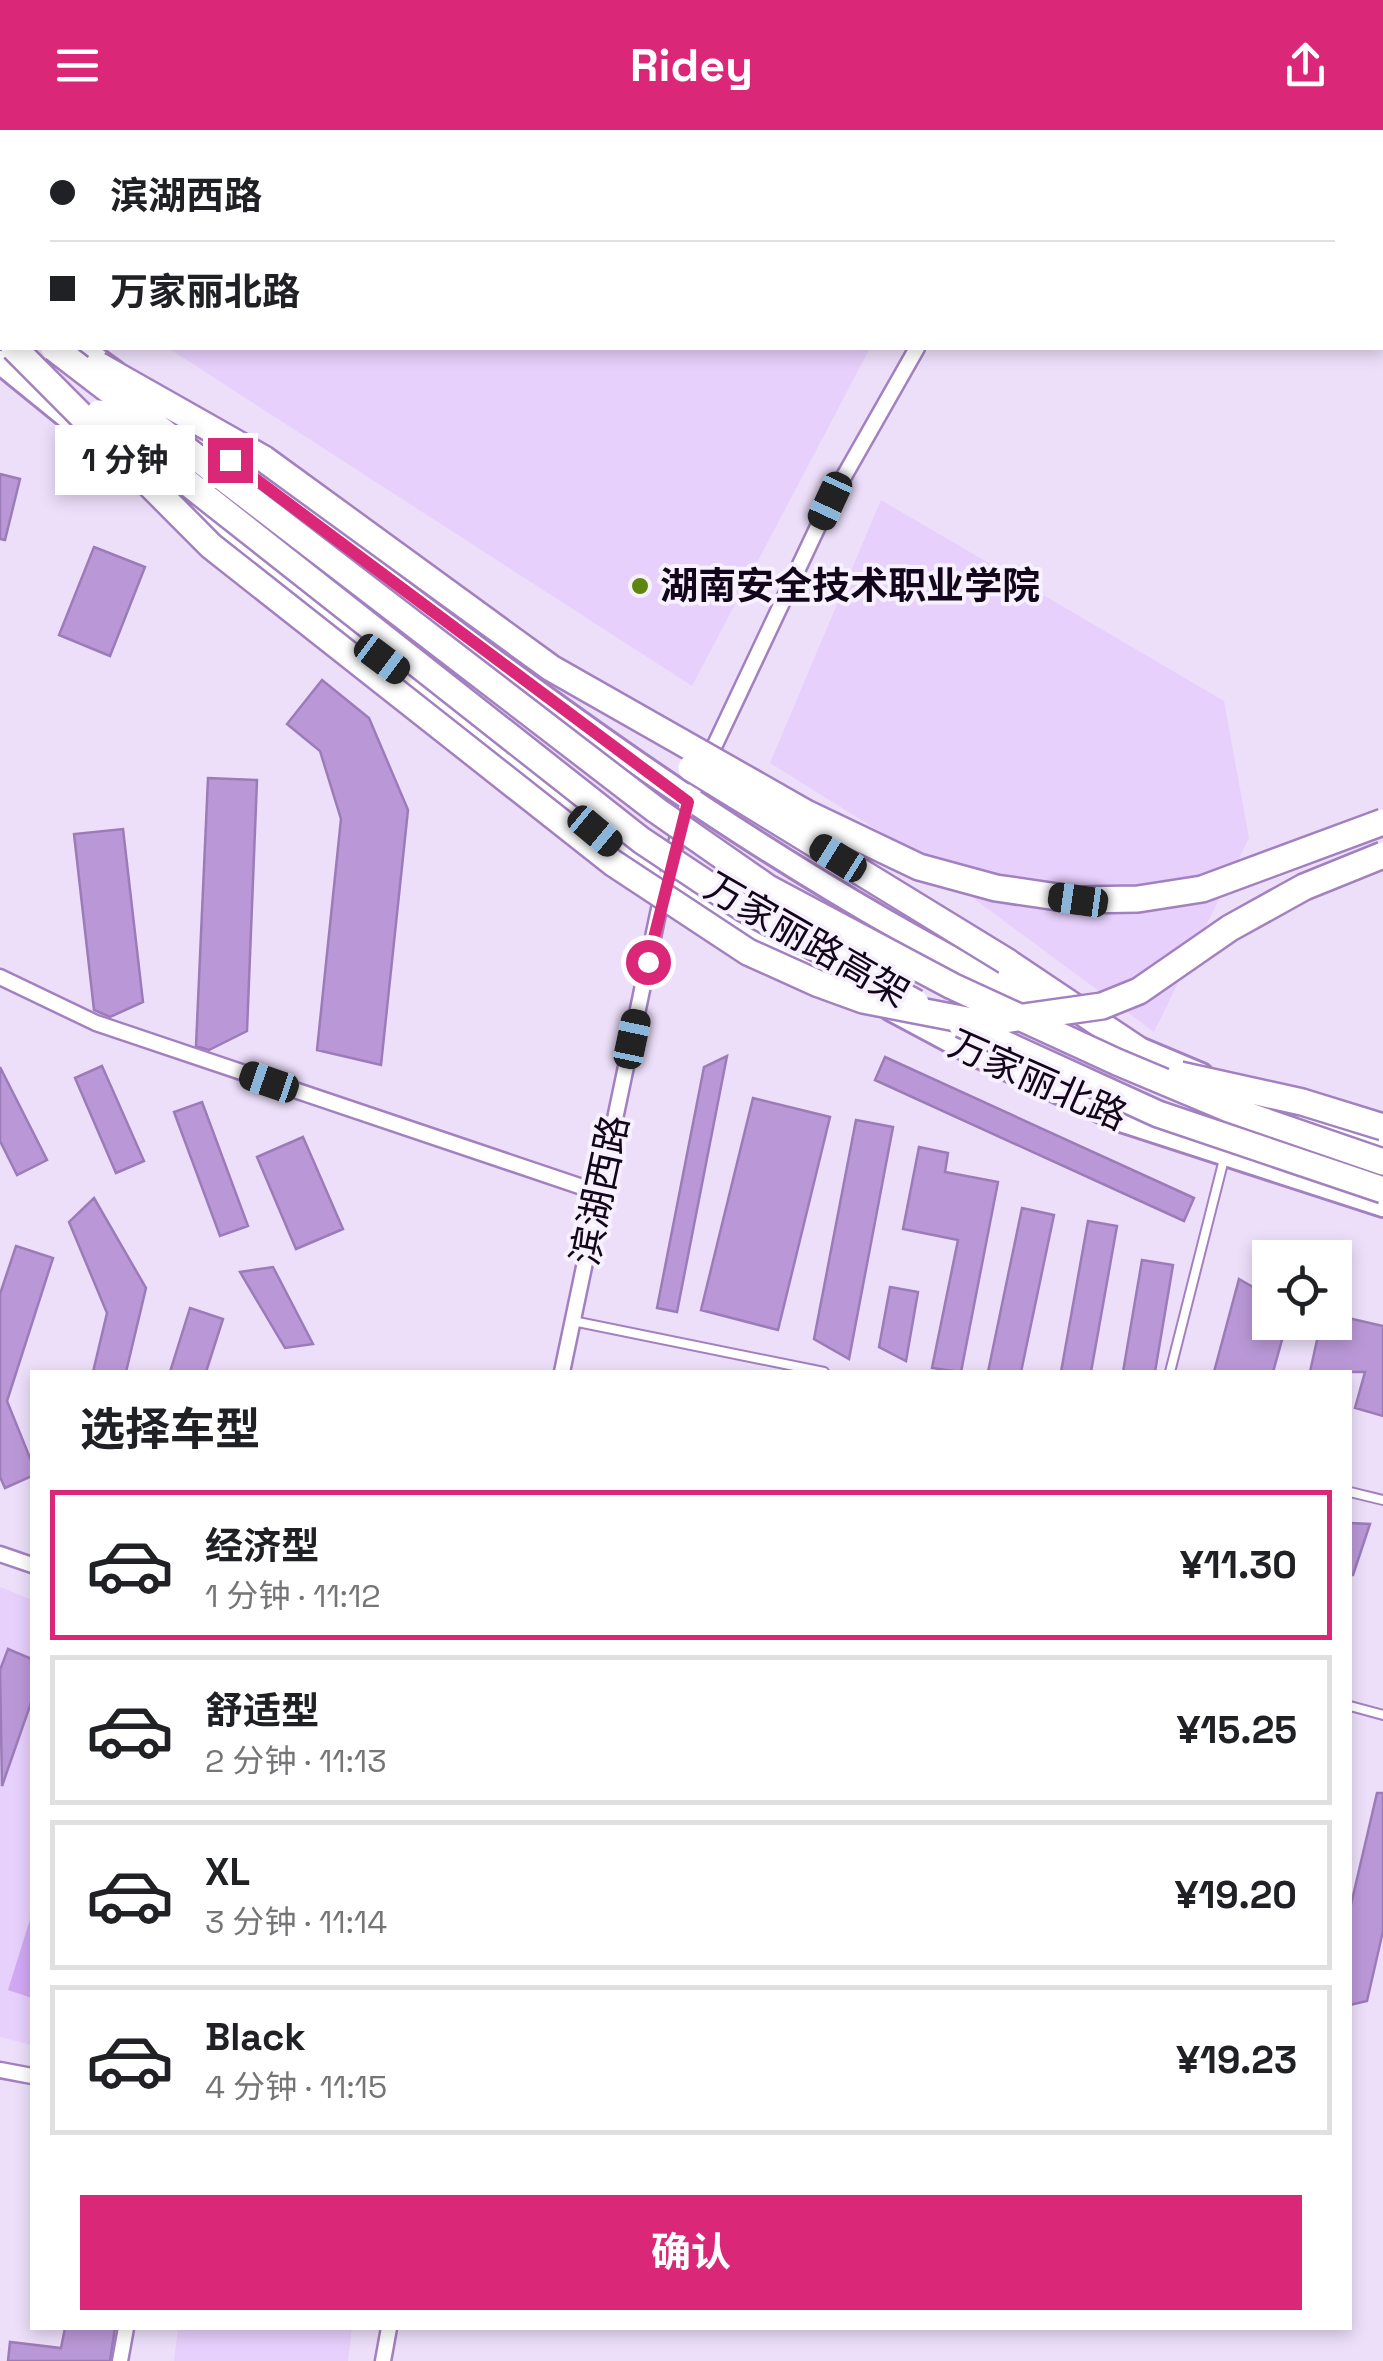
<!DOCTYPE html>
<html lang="zh">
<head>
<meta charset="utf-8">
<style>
	body { margin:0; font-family:"Space Grotesk","Noto Sans SC",sans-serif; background:#f2f2f2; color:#202124; height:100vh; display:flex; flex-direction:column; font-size:38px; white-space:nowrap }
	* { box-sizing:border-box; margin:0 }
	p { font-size:32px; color:#757577 }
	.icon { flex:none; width:55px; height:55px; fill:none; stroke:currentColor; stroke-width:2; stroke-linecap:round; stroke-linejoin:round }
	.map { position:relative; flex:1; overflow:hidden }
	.side { position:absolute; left:30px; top:1240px; width:1322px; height:960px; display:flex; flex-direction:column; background:#fff; border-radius:0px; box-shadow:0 5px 15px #0003 }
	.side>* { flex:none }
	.guide { position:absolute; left:0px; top:0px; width:1385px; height:220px; box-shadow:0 5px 15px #0003; display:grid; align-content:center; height:220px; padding:0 50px; background:#fff }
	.fabs { position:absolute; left:1252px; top:1110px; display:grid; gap:20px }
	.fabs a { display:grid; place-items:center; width:100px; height:100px; border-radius:0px; background:#fff; box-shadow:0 5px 15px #0003; font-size:50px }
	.end { position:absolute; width:45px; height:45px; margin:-22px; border:12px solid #db2777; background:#fff; box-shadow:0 0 0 5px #fff }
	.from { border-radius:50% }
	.bubble { position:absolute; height:70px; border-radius:0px; background:#fff; box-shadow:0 5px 15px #0003; font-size:32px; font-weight:700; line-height:70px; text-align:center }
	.car { position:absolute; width:30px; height:60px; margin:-30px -15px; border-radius:12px; box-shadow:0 0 8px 2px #0007; background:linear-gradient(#222 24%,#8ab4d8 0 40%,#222 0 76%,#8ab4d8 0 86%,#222 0) }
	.guide b { display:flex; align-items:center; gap:35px; height:95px; font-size:38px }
	.guide b+b { border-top:2px solid #e0e0e0 }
	.guide i { width:25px; height:25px; background:#202124 }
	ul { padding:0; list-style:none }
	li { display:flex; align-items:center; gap:30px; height:150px; margin:0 20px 15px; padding:0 30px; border:5px solid #e0e0e0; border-radius:0px }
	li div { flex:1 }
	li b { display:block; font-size:38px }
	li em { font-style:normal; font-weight:700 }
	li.selected { border-color:#db2777 }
	li>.icon { width:90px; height:90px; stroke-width:1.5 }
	h2 { padding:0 50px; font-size:45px; line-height:120px }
	.button { display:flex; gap:20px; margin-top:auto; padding:20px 50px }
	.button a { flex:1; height:115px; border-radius:0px; background:#db2777; color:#fff; font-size:40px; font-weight:700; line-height:115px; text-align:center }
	header { display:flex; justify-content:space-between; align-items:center; height:130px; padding:0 50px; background:#db2777; color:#fff; font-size:45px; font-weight:700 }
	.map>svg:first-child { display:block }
</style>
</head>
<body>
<header><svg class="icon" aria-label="menu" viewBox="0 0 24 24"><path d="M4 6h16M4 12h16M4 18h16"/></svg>Ridey<svg class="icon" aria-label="share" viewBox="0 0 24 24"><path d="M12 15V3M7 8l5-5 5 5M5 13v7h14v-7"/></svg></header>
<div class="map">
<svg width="1383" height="2231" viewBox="0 0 1383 2231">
	<rect width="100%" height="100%" fill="#eddffa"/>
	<!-- built -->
	<path fill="#e7d0fc" d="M0,0H989L2,2V110Z
		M168,218H870L692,556Z
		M881,370L1224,571L1249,708L1154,902L903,716L770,633Z
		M0,1457L32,1470V1915L0,1907Z
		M178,2198H352L348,2231H174Z"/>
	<!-- green -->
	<path fill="#d1a8f4" d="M32,1783V1868L8,1860Z"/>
	<!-- building -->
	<path fill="#ba98d7" stroke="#9c7bb9" stroke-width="2.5" d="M0,344L20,349L5,410L0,409Z
		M94,417L145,437L110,526L59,505Z
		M322,550L369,588L408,680L381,935L317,920L341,689L320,621L287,594Z
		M208,648L257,650L247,901L209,920L196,916Z
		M123,699L143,872L110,887L94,880L74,704Z
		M727,926L677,1182L657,1178L704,937Z
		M885,927L1194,1068L1184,1091L875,950Z
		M102,936L144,1031L116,1043L75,948Z
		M0,937L47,1030L17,1045L0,1011Z
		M753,968L830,987L778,1200L701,1180Z
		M202,972L248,1096L220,1106L174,982Z
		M856,990L893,997L849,1229L814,1209Z
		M303,1007L343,1099L296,1119L257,1027Z
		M919,1017L948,1023L945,1042L998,1052L961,1242L932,1238L958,1110L903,1099Z
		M94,1068L146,1158L126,1242H93L107,1183L69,1092Z
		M1022,1078L1054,1085L1021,1242H988Z
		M1088,1091L1117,1096L1091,1242H1061Z
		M16,1116L53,1128L7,1271L32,1333V1346L5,1358L0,1347V1164Z
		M1142,1130L1173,1135L1155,1242H1123Z
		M273,1137L313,1214L285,1218L240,1142Z
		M1239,1149L1270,1167V1192H1287L1273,1242H1214Z
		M890,1157L918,1162L906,1231L879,1217Z
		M190,1178L223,1189L206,1242H170Z
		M1335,1185L1383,1196V1286L1355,1278L1365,1242H1310L1321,1192H1335Z
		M1350,1393L1370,1394L1353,1445H1350Z
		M8,1519L32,1529V1570L2,1656L0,1540Z
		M1377,1663H1383V1801L1367,1871L1350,1875V1779Z
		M65,2198H115L110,2231H8L10,2212L61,2218Z"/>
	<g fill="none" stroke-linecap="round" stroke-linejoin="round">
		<defs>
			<path id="lane" d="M573,1191L824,1242
				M1170,1242L1224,1029
				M1350,1362L1383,1370
				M1350,1576L1383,1585"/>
			<path id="street" d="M1039,2L1040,0
				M0,847L96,893L600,1063
				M562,1242L664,755L688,672L830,371L917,218
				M0,1424L32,1435
				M0,1940L32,1946
				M120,2231L126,2198
				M383,2231L389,2198"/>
			<path id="primary" d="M0,156L2,158
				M81,218L114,242
				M0,232L75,293
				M175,289C460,505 739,731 1064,885
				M184,377L412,552L649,744
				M676,762L831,848
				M891,879L979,926L1121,990L1383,1075
				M1120,911L1201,945
				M1306,985L1383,1012"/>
			<path id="highway" d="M0,176L2,178
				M0,205L2,207
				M1006,831L1137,919"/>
		</defs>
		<!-- lane casing -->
		<use href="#lane" stroke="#a381c0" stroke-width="12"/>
		<!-- street casing -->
		<use href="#street" stroke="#a381c0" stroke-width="19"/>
		<!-- primary casing -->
		<use href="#primary" stroke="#a381c0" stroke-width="28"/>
		<!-- highway casing -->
		<use href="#highway" stroke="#a381c0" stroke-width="30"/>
		<!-- lane -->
		<use href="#lane" stroke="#fff" stroke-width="8"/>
		<!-- street -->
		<use href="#street" stroke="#fff" stroke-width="14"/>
		<!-- primary -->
		<use href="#primary" stroke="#fff" stroke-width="22"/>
		<!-- highway -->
		<use href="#highway" stroke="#fff" stroke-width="25"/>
		<defs>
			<path id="highway-bridge" d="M14,218L211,416L613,733L748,822L819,854L863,870L982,893L1102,876L1139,861L1230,798L1304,757L1383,725
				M54,218L656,680L768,758L952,856L1117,932L1229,979L1383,1032
				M98,235L264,329L551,538L806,683L919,737L996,758L1078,770L1138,769L1202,759L1383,692
				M99,283L641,710L743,778L916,873
				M691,638L1006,831
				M961,894L1158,984L1383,1060
				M1180,945L1302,972L1383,997"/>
		</defs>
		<!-- highway-bridge casing -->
		<use href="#highway-bridge" stroke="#a381c0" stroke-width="30" stroke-linecap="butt"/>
		<!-- highway-bridge -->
		<use href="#highway-bridge" stroke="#fff" stroke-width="25"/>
	</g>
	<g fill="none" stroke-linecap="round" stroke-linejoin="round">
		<!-- route -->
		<path stroke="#db2777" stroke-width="12" d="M230,330L688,672L648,832"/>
	</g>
	<!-- markers -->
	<circle fill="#5c8610" stroke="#f7f0fd" stroke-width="4" cx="640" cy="456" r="10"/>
	<g text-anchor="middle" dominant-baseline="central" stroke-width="8" stroke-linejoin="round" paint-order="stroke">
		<!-- poi labels -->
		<g font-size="38" font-weight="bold" fill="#13061c" stroke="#f7f0fd" text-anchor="start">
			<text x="660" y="456">湖南安全技术职业学院</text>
		</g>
		<!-- street labels -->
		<g font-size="38" fill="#13061c" stroke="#f7f0fd">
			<text transform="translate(807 810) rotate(30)">万家丽路高架</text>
			<text transform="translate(1038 950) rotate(24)">万家丽北路</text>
			<text transform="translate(600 1060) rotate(-78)">滨湖西路</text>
		</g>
	</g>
</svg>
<div class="fabs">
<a><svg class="icon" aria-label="locate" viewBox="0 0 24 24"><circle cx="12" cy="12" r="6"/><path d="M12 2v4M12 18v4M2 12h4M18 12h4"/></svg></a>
</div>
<i class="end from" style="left:648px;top:832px"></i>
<i class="end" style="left:230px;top:330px"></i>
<div class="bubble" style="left:55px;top:295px;width:140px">1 分钟</div>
<i class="car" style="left:830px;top:371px;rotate:205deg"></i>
<i class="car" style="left:382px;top:529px;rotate:127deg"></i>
<i class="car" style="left:595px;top:701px;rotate:130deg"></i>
<i class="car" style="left:838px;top:728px;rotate:302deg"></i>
<i class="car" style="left:1078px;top:770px;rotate:278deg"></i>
<i class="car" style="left:632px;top:909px;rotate:12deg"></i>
<i class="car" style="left:269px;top:952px;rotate:289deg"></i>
<div class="guide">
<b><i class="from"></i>滨湖西路</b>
<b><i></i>万家丽北路</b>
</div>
<section class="side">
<h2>选择车型</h2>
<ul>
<li class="selected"><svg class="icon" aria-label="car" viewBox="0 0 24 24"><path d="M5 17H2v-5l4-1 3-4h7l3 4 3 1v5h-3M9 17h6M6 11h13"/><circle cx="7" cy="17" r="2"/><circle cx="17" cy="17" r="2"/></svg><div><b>经济型</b><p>1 分钟 · 11:12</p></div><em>¥11.30</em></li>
<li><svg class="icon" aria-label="car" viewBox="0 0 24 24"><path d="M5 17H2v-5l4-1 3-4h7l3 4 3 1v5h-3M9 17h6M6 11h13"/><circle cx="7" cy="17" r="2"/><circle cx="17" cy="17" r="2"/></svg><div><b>舒适型</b><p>2 分钟 · 11:13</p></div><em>¥15.25</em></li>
<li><svg class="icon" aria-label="car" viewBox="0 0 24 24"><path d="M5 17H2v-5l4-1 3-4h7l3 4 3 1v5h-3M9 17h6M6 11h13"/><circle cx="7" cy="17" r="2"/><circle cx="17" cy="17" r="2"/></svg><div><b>XL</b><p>3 分钟 · 11:14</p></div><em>¥19.20</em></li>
<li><svg class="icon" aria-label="car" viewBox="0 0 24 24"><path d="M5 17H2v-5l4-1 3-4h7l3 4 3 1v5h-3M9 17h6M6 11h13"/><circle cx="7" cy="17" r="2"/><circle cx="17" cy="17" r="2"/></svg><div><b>Black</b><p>4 分钟 · 11:15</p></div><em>¥19.23</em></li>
</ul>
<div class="button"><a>确认</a></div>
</section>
</div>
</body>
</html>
